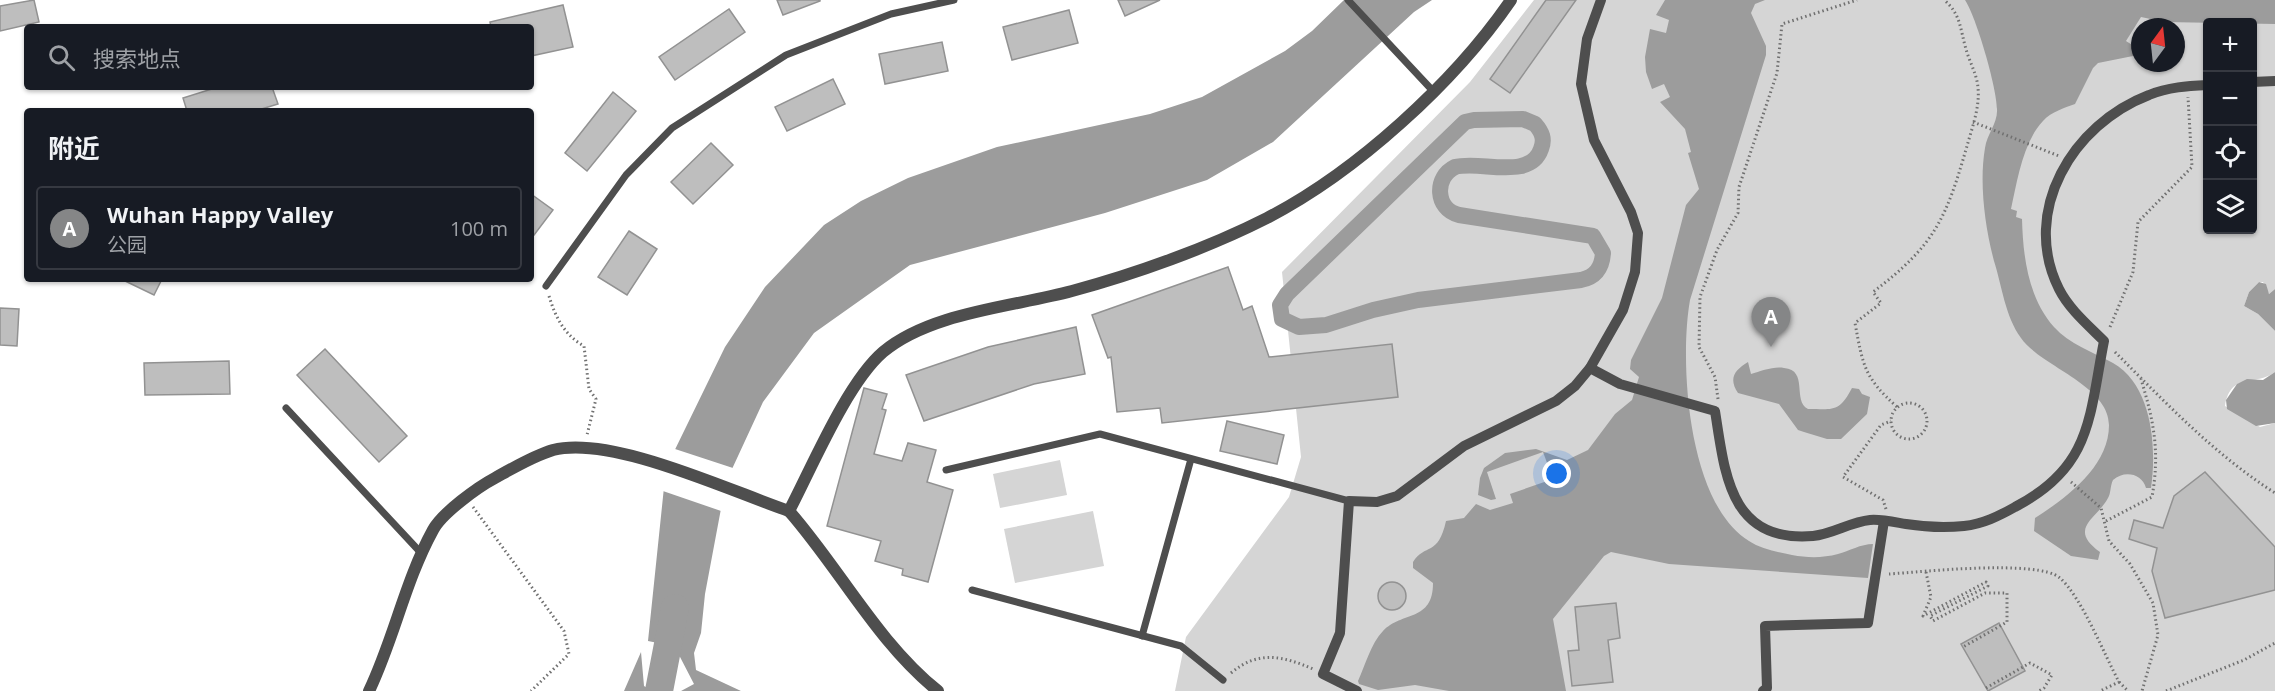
<!DOCTYPE html>
<html lang="zh">
<head>
<meta charset="utf-8">
<style>
	body { margin:0; font-family:"Open Sans","Noto Sans SC",sans-serif; background:#242831; color:#f1f3f6 }
	.controls { position:absolute; right:18px; top:18px; display:grid; overflow:hidden; border-radius:6px; box-shadow:0 2px 4px #0004 }
	.controls button { width:54px; height:54px; display:grid; place-items:center; padding:0; border:0; border-bottom:2px solid #363941; background:#171b24; color:#f1f3f6; font:30px sans-serif }
	.compass { position:absolute; left:2131px; top:18px; width:54px; height:54px; border-radius:50%; background:#171b24; box-shadow:0 2px 4px #0004; rotate:15deg }
	.you { position:absolute; left:1557px; top:474px; width:21px; height:21px; margin:-15px; border:4px solid #fff; border-radius:50%; background:#1a73e8; box-shadow:0 0 0 9px #1a73e833 }
	.badge { display:grid; place-items:center; width:39px; height:39px; border-radius:50%; background:#858687; color:#fff; font-size:20px; font-weight:700 }
	.pin { position:absolute; translate:-50% -50px; filter:drop-shadow(0 2px 3px #0008) }
	.pin::after { content:''; position:absolute; top:32px; width:21px; height:18px; background:inherit; clip-path:polygon(0 0,100% 0,50% 100%) }
	.list { margin:0; padding:0; list-style:none }
	h2 { display:flex; justify-content:space-between; align-items:center; height:78px; margin:0; padding:0 24px; font-size:26px }
	h2 small { font-size:20px; font-weight:400; color:#9ea1a6 }
	.list li { display:grid; grid-template-columns:39px 1fr auto; gap:18px; align-items:center; box-sizing:border-box; height:84px; margin:0 12px 12px; padding:0 12px; border:2px solid #363941; border-radius:6px }
	.list b { display:block; font-size:22px; white-space:nowrap }
	.list p { margin:0; font-size:20px; white-space:nowrap; color:#9ea1a6 }
	.list em { font-size:20px; font-style:normal; color:#9ea1a6 }
	.icon { flex:none; width:33px; height:33px; fill:none; stroke:currentColor; stroke-width:2; stroke-linecap:round; stroke-linejoin:round }
	.map { position:relative; flex:none; width:2275px; height:691px; overflow:hidden }
	.search { position:absolute; background:#171b24; box-shadow:0 2px 4px #0004; left:24px; top:24px; width:510px; height:66px; display:flex; align-items:center; gap:15px; box-sizing:border-box; padding:0 21px; border-radius:6px; color:#9ea1a6; font-size:22px }
	.panel { position:absolute; background:#171b24; box-shadow:0 2px 4px #0004; left:24px; top:108px; width:510px; height:174px; border-radius:6px }
	.map>svg:first-child { display:block }
	.green { fill:#d5d5d5; fill-rule:evenodd }
	.water { fill:#9c9c9c }
	.pier { fill:#fff }
	.lines { fill:none; stroke-linecap:round; stroke-linejoin:round }
	.canal { stroke:#9c9c9c; stroke-width:16 }
	.river { stroke:#9c9c9c; stroke-width:28 }
	.building { fill:#bebebe; stroke:#929292; stroke-width:1.5 }
	.path { stroke:#707070; stroke-width:3; stroke-dasharray:1.5 3; stroke-linecap:butt }
	.service { stroke:#4e4e4e; stroke-width:7 }
	.pedestrian { stroke:#4e4e4e; stroke-width:10 }
	.minor { stroke:#4e4e4e; stroke-width:12 }
	.tertiary { stroke:#4e4e4e; stroke-width:12 }
</style>
</head>
<body>
<div class="map">
<svg width="2275" height="691" viewBox="0 0 2275 691">
	<rect width="100%" height="100%" fill="#fff"/>
	<g class="green">
		<path d="M1534,0H2275V289L2269,294L2263,282H2259L2249,292L2244,306L2258,314L2275,331V372C2255,387 2231,371 2225,406L2260,427L2275,423V691H1175L1186,637L1289,497L1301,457L1282,272L1470,82ZM2208,22H2252V230H2208ZM2140,27H2176V63H2140Z"/>
		<polygon points="1060,460 1067,495 1000,508 993,474"/>
		<polygon points="1093,511 1104,566 1015,583 1004,529"/>
	</g>
	<g class="water">
		<polygon points="1344,0 1432,0 1414,12 1273,142 1207,180 1105,213 910,265 814,333 763,402 726,482 705,594 701,633 694,653 696,670 741,691 681,691 694,684 679,655 678,647 648,641 666,468 725,347 765,287 824,225 861,201 908,178 997,147 1150,114 1202,97 1285,51 1312,31"/>
		<path d="M1665,0H1765L1755,4L1751,13L1766,46V55L1690,300C1679,363 1688,504 1749,541C1761,549 1778,552 1792,555C1808,558 1823,558 1838,554C1849,551 1861,544 1873,544L1868,578L1669,564L1611,552L1604,556L1553,619L1566,691H1449L1415,685L1378,690L1359,684L1358,681C1365,666 1371,643 1383,631C1402,611 1433,622 1433,583L1413,568V562C1425,543 1438,557 1446,521L1464,518L1476,504L1490,510L1513,503L1510,494L1553,479L1543,452L1487,472L1496,499L1491,500L1478,495L1480,478L1484,468L1505,453L1536,449L1567,460L1588,450L1615,414L1632,400L1639,377L1630,369L1631,360L1662,298L1686,205L1699,189L1688,153L1691,152L1685,129L1660,102L1670,97L1664,84L1652,89L1646,72L1645,57L1650,29L1666,33L1669,20L1656,15Z"/>
		<path d="M1965,0H2275V24L2165,22L2141,17L2126,41L2140,50L2138,55L2098,63L2093,68L2075,104C2064,108 2051,112 2043,121C2023,142 2017,182 2011,209L2017,211L2016,217L2022,219C2023,256 2028,298 2054,327C2069,344 2093,352 2113,363C2152,385 2157,447 2151,488H2146C2142,473 2124,470 2113,480C2110,486 2111,493 2108,498C2097,519 2067,528 2100,552L2098,560L2071,556L2034,531L2035,518C2066,498 2109,467 2109,425C2109,385 2040,366 2021,338C2005,316 2002,286 1994,261C1985,227 1979,183 1985,148C1987,134 1998,123 1997,109C1997,88 1976,16 1965,0Z"/>
		<polygon points="2259,282 2266,284 2269,294 2275,289 2275,331 2258,314 2244,306 2249,292"/>
		<path d="M1748,362L1751,374C1761,371 1774,366 1784,368C1809,370 1792,401 1808,409C1833,409 1839,413 1852,388L1859,389L1862,394L1870,397L1867,414L1841,439H1827L1804,432L1798,430L1779,404L1738,393C1728,378 1735,370 1748,362Z"/>
		<polygon points="2275,372 2275,423 2256,426 2227,409 2226,400 2237,384 2247,379 2263,380"/>
		<polygon points="641,652 644,686 652,691 624,691"/>
	</g>
	<polygon class="pier" points="672,448 736,469 729,483 724,512 660,490 663,467"/>
	<g class="lines">
		<path class="canal" d="M1523,119L1535,124C1542,132 1545,139 1541,149C1530,181 1480,160 1455,167C1434,177 1435,209 1459,215L1593,236L1603,253C1602,267 1596,277 1581,280L1418,300L1373,310L1326,325L1299,327L1282,319L1280,305L1287,294L1465,122L1474,120Z"/>
		<polyline class="river" points="659,691 675,608"/>
	</g>
	<g class="building">
		<polygon points="34,0 39,22 0,31 0,6"/>
		<polygon points="777,0 820,0 820,1 783,15"/>
		<polygon points="1118,0 1160,0 1125,16"/>
		<polygon points="1546,0 1576,0 1510,93 1490,79"/>
		<polygon points="563,5 573,47 531,56 531,27 491,27 490,22"/>
		<polygon points="729,9 745,32 675,80 659,57"/>
		<polygon points="1069,10 1078,43 1012,60 1003,27"/>
		<polygon points="942,42 948,71 885,84 879,54"/>
		<polygon points="833,79 845,104 787,131 775,107"/>
		<polygon points="218,87 272,87 278,104 255,111 187,111 183,98"/>
		<polygon points="613,92 636,111 587,171 565,153"/>
		<polygon points="711,143 733,165 693,204 671,182"/>
		<polygon points="531,194 553,210 531,239"/>
		<polygon points="629,231 657,249 627,295 598,277"/>
		<polygon points="1228,267 1243,310 1252,306 1269,357 1392,344 1398,397 1162,423 1160,408 1117,412 1111,357 1108,358 1092,315"/>
		<polygon points="121,279 162,279 154,295"/>
		<polygon points="0,308 19,309 17,346 0,345"/>
		<polygon points="1076,327 1085,374 1034,384 924,421 906,375 988,347"/>
		<polygon points="325,349 407,436 379,462 297,375"/>
		<polygon points="229,361 230,394 145,395 144,363"/>
		<polygon points="864,388 887,394 882,409 886,410 874,454 902,461 908,443 936,450 927,482 953,490 928,582 902,575 903,569 875,561 881,541 827,526"/>
		<polygon points="1227,421 1284,435 1277,464 1220,451"/>
		<polygon points="2205,472 2275,547 2275,590 2165,618 2152,571 2157,548 2129,539 2134,520 2163,528 2174,496"/>
		<circle cx="1392" cy="596" r="14"/>
		<polygon points="1616,603 1620,638 1608,640 1613,682 1572,686 1568,651 1579,650 1575,607"/>
		<polygon points="1999,623 2025,671 1988,691 1961,644"/>
	</g>
	<g class="lines">
		<g class="path">
			<polyline points="1973,122 2059,156"/>
			<path d="M549,296C555,316 564,335 584,346L589,389L596,399L587,435"/>
			<polyline points="2110,327 2133,272 2138,222 2192,167 2188,97"/>
			<path d="M2115,352C2166,403 2214,454 2275,493"/>
			<polyline points="1718,399 1715,377 1699,347 1700,297 1717,250 1738,213 1739,187 1777,73 1782,24 1857,0"/>
			<circle cx="1909" cy="421" r="18"/>
			<path d="M1897,407C1864,377 1863,366 1855,323L1881,303L1873,292C1935,245 1946,219 1967,146C1972,128 1980,107 1978,88C1977,74 1969,61 1966,49C1960,29 1961,14 1944,0"/>
			<polyline points="2071,482 2101,508 2109,541 2130,564 2153,603 2158,635 2142,691"/>
			<polyline points="473,507 564,631 569,654 531,691"/>
			<polyline points="1886,509 1883,500 1843,477 1881,425 1891,421"/>
			<path d="M2106,521L2152,497C2160,452 2154,422 2141,379"/>
			<polyline points="1926,572 1931,597 1923,616 1986,582 1988,586 1930,616 1933,621 1985,593 2007,593 2007,622 1963,647"/>
			<path d="M1889,574C1921,572 2039,559 2060,578C2082,598 2104,654 2119,682L2100,691"/>
			<path d="M1231,673C1258,650 1283,656 1313,669"/>
			<polyline points="2119,682 2128,691"/>
			<polyline points="1986,688 2030,663 2052,675 2044,688 2039,691"/>
			<polyline points="2166,691 2244,660 2275,643"/>
		</g>
		<g class="service">
			<polyline points="1348,0 1433,91"/>
			<polyline points="546,286 626,175 672,128 786,55 891,14 954,0"/>
			<polyline points="286,408 422,554"/>
			<polyline points="946,470 1100,434 1349,501"/>
			<polyline points="972,590 1181,646 1223,680"/>
			<polyline points="1142,636 1191,459"/>
		</g>
		<g class="pedestrian">
			<polyline points="2252,82 2275,81"/>
			<path d="M1590,368L1620,384L1715,411C1725,473 1729,543 1813,536C1833,534 1850,522 1870,520C1881,519 1894,522 1906,524C1925,527 1945,528 1964,526C1983,524 1999,516 2015,507C2092,467 2089,417 2104,341C2088,325 2069,309 2059,289C2020,211 2073,124 2149,95C2168,87 2188,86 2208,85"/>
			<polyline points="1357,691 1323,674 1340,633 1349,501 1377,502 1397,496 1464,446 1556,401 1575,386 1590,368 1623,310 1635,272 1638,233 1631,212 1594,140 1581,84 1587,39 1601,0"/>
			<polyline points="1763,691 1767,688 1765,626 1868,623 1884,521"/>
		</g>
		<path class="minor" d="M789,511C840,569 877,642 938,691"/>
		<path class="tertiary" d="M369,691C394,639 405,581 433,530C442,513 478,487 495,478C513,468 533,456 553,450C612,435 730,491 789,511C812,467 847,383 883,352C931,312 1013,307 1072,291C1135,274 1208,248 1267,218C1356,172 1454,83 1511,0"/>
	</g>
</svg>
<div class="controls">
<button>+</button>
<button>−</button>
<button><svg class="icon" aria-label="locate" viewBox="0 0 24 24"><circle cx="12" cy="12" r="6"/><path d="M12 2v4M12 18v4M2 12h4M18 12h4"/></svg></button>
<button><svg class="icon" aria-label="layers" viewBox="0 0 24 24"><path d="M12 4l9 5-9 5-9-5zM3 14l9 5 9-5"/></svg></button>
</div>
<svg class="compass" viewBox="-18 -18 36 36"><path d="M0-13l5 13h-10z" fill="#e53935"/><path d="M0 13l5-13h-10z" fill="#9ea1a6"/></svg>
<div class="you"></div>
<div class="pin badge" style="left:1771px;top:347px">A</div>
<div class="search"><svg class="icon" aria-label="search" viewBox="0 0 24 24"><circle cx="10" cy="10" r="6"/><path d="M15 15l6 6"/></svg>搜索地点</div>
<section class="panel">
<h2>附近<small></small></h2>
<ul class="list">
<li><span class="badge">A</span><div><b>Wuhan Happy Valley</b><p>公园</p></div><em>100 m</em></li>
</ul>
</section>
</div>
</body>
</html>
